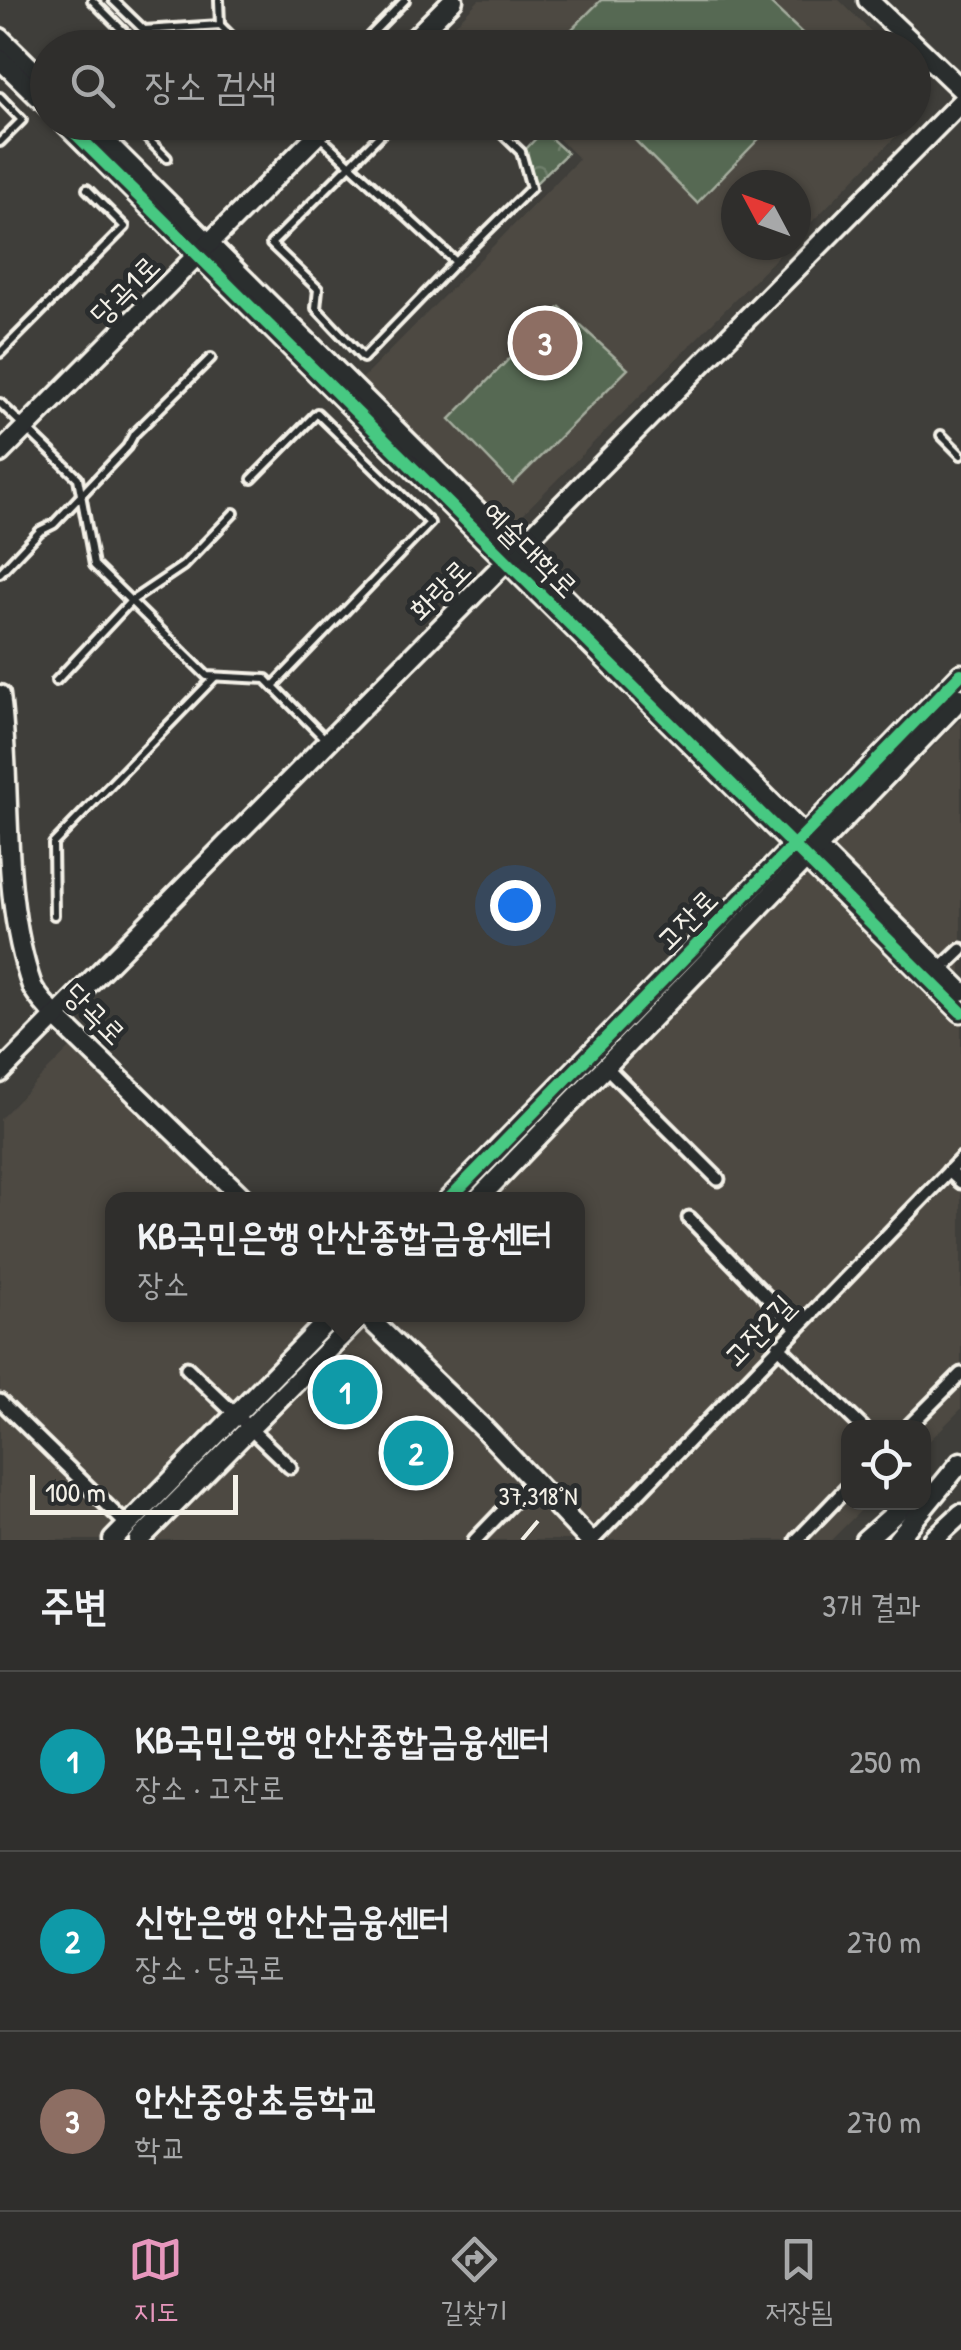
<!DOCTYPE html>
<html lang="ko">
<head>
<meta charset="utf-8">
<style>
	body { margin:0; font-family:"Patrick Hand","Poor Story",sans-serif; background:#373634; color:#f1f3f6 }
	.controls { position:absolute; right:30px; bottom:30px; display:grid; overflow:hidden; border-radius:20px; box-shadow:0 2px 8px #0004 }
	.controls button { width:90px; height:90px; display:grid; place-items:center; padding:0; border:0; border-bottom:2px solid #4a4a48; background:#2f2e2c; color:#f1f3f6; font:50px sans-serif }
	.compass { position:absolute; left:721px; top:170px; width:90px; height:90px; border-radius:50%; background:#2f2e2c; box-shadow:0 2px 8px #0004; rotate:311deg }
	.scale { position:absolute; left:30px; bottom:25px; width:208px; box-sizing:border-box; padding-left:10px; border:5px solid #f4f1e8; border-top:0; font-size:28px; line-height:35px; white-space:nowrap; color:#f4f1e8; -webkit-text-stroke:8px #2a2d2e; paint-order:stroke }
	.you { position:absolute; left:515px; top:905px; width:35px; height:35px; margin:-25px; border:8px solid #fff; border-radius:50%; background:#1a73e8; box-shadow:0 0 0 15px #1a73e833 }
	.badge { display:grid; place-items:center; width:65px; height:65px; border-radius:50%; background:#e797bd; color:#fff; font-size:32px; font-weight:700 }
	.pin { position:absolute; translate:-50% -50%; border:5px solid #fff; box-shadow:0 2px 10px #0006 }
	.popup { position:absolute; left:105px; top:1192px; width:480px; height:130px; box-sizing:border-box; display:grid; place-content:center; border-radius:20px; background:#2f2e2c; filter:drop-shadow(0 2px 8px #0005); font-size:32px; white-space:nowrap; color:#a7a8a9 }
	.popup b { font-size:38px; color:#f1f3f6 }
	.popup::after { content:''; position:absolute; left:50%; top:100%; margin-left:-20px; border:20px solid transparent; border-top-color:#2f2e2c }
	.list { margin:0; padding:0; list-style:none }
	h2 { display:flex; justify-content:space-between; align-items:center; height:130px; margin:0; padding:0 40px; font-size:42px }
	h2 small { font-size:32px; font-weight:400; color:#a7a8a9 }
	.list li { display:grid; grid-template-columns:65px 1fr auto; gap:30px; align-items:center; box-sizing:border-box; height:180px; padding:0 40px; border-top:2px solid #4a4a48 }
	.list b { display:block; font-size:38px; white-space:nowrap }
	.list p { margin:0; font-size:32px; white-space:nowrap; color:#a7a8a9 }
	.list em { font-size:32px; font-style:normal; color:#a7a8a9 }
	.icon { flex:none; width:55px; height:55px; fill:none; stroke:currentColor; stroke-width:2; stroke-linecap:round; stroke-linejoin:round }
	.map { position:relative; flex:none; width:961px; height:1540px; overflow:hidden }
	.search { position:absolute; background:#2f2e2c; box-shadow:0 2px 8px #0004; left:30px; right:30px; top:30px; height:110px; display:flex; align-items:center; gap:25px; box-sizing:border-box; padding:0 35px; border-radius:55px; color:#a7a8a9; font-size:38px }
	.sheet { height:670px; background:#2f2e2c }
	nav { display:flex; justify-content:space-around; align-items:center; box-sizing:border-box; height:140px; border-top:2px solid #4a4a48; background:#2f2e2c; font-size:28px; color:#a7a8a9 }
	nav a { display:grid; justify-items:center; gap:5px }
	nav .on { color:#e797bd }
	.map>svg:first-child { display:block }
	.built { fill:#4e4a43 }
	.forest { fill:url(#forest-crowns); stroke:#a5ad9e; stroke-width:2.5 }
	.pitch { fill:#566953; stroke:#a5ad9e; stroke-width:2.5 }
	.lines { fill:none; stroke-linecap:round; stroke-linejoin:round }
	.lane-casing { stroke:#f4f1e8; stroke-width:14 }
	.street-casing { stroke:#f4f1e8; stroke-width:19 }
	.secondary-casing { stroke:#f4f1e8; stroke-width:25 }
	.primary-casing { stroke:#f4f1e8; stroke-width:25 }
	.lane { stroke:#2a2d2e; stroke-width:6 }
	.street { stroke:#2a2d2e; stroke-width:11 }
	.secondary { stroke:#2a2d2e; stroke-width:18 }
	.primary { stroke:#2a2d2e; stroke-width:18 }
	.cycleway-casing { stroke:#2a2d2e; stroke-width:19 }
	.cycleway { stroke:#46c982; stroke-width:12 }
	.ticks { fill:none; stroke:#f4f1e8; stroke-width:4 }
	.labels { text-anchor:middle; stroke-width:10; stroke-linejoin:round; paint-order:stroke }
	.street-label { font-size:30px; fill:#f4f1e8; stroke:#2a2d2e }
	.ticks-label { font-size:25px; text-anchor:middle; fill:#f4f1e8; stroke:#2a2d2e; stroke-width:10; stroke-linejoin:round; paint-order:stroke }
</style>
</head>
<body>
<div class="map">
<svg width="961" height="1540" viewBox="0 0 961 1540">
	<defs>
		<pattern id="forest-crowns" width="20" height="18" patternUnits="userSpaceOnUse" patternTransform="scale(2.5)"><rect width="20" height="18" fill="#566953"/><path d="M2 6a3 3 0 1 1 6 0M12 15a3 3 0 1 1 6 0" fill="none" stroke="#6f7f6c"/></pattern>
	</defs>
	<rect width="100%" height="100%" fill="#3f3e3a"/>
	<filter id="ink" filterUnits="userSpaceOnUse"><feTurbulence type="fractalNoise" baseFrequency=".01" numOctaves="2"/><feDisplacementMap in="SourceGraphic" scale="20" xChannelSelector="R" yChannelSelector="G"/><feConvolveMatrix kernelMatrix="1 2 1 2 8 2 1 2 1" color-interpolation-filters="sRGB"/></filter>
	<g filter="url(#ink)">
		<g class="built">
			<polygon points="479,0 839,0 887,47 467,48 450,30"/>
			<polygon points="543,123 909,123 796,238 796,185 736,185 736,245 789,245 509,528 360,381 579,159"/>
			<polygon points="961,719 961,1409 924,1446 924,1428 848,1428 848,1502 868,1503 831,1540 0,1540 0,1119 78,1040 238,1199 112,1200 112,1314 578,1314 578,1200 484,1199"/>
		</g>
		<polygon class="forest" points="543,131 567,153 535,184 525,150"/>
		<g class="pitch">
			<polygon points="601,0 767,0 817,47 554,47"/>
			<polygon points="618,123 774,123 697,203"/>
			<polygon points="560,307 628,369 513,484 450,419"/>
		</g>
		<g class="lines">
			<g class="lane-casing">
				<g id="lane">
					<polyline points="92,0 140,48"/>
					<polyline points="113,0 144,30 220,25"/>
					<polyline points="219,0 220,25 243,48"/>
					<polyline points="358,48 405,0"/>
					<polyline points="0,97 22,120 0,142"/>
					<polyline points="131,122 167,158"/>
					<polyline points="393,122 271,244 318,289 316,308 363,358 456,262"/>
					<polyline points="319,136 456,262 531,188 521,152 490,122"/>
					<polyline points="0,353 125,227 87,189"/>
					<polyline points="0,403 78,478 94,565 207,676 266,679 327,741"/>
					<polyline points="941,435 961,455"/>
					<polyline points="252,479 317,413 430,523 273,686"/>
					<polyline points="0,573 40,531 54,524 127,447 134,434 211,358"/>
					<polyline points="56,681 131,601 183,566 234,513"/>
					<polyline points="54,915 53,844 215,677"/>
				</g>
			</g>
			<g class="street-casing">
				<g id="street">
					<polyline points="940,970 961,950"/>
					<polyline points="604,1065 718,1179"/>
					<polyline points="949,1171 961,1182"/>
					<polyline points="689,1218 797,1328"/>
					<polyline points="778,1346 863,1428"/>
					<polyline points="187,1368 290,1467"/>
					<polyline points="0,1401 127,1525"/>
					<polyline points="907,1428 961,1374"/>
					<polyline points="475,1540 533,1480"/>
					<polyline points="593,1540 961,1159"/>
					<polyline points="797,1540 848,1487"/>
				</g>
			</g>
			<g class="secondary-casing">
				<g id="secondary">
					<polyline points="868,0 961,89"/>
					<polyline points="0,38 48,85"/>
					<polyline points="405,48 453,0"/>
					<polyline points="0,59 48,106"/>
					<polyline points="64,122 961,1012"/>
					<polyline points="86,122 961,991"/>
					<polyline points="0,453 330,122"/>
					<path d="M0,695C12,790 0,895 32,986C37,997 48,1007 56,1017L245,1200"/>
					<polyline points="0,1073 961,102"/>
					<polyline points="448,1200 961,674"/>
					<polyline points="477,1200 961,698"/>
					<polyline points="364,1314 483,1428 589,1540"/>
					<polyline points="113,1540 334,1314"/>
					<polyline points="139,1540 363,1314"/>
				</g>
			</g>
			<g class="primary-casing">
				<g id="primary">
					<polyline points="865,1540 908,1502"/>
					<polyline points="897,1540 961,1462"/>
					<polyline points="933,1540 961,1514"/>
				</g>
			</g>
			<use href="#lane" class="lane"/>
			<use href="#street" class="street"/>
			<use href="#secondary" class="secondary"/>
			<use href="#primary" class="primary"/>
			<g class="cycleway-casing">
				<g id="cycleway">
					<polyline points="64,122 961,1012"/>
					<polyline points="448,1200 961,674"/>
				</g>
			</g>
			<use href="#cycleway" class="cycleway"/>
		</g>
	</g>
	<path class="ticks" d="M522,1540L538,1521"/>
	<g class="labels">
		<g class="street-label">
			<text transform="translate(125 290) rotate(-45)" y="10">당곡1로</text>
			<text transform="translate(530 550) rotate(45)" y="10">예술대학로</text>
			<text transform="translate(440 590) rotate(-45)" y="10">화랑로</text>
			<text transform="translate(687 920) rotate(-45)" y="10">고잔로</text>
			<text transform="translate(95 1014) rotate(45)" y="10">당곡로</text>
			<text transform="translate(759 1331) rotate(-46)" y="10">고잔2길</text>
		</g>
	</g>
	<g class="ticks-label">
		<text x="538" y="1505">37.318°N</text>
	</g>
</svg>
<div class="controls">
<button><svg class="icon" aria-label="locate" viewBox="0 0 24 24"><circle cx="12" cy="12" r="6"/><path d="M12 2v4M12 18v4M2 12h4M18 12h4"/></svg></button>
</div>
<svg class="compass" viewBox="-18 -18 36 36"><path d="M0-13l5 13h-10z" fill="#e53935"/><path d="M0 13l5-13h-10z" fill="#a7a8a9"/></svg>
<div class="scale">100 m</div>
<div class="you"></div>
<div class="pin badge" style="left:345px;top:1392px;background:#0f9aa8">1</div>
<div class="popup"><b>KB국민은행 안산종합금융센터</b>장소</div>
<div class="pin badge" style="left:416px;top:1453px;background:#0f9aa8">2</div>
<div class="pin badge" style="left:545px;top:343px;background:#8d6e63">3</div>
<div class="search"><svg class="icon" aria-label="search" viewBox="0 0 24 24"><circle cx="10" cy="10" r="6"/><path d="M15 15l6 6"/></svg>장소 검색</div>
</div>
<section class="sheet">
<h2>주변<small>3개 결과</small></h2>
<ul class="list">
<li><span class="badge" style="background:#0f9aa8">1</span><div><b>KB국민은행 안산종합금융센터</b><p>장소 · 고잔로</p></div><em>250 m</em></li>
<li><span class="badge" style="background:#0f9aa8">2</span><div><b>신한은행 안산금융센터</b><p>장소 · 당곡로</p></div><em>270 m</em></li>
<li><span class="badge" style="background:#8d6e63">3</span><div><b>안산중앙초등학교</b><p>학교</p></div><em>270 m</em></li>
</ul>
</section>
<nav>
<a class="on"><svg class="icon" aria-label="map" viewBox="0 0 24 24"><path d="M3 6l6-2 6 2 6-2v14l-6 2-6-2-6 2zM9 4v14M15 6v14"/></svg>지도</a>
<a><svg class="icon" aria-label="directions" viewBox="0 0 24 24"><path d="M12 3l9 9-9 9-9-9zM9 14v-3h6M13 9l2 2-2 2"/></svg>길찾기</a>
<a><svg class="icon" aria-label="saved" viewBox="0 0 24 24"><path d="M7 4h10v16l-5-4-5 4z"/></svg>저장됨</a>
</nav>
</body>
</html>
